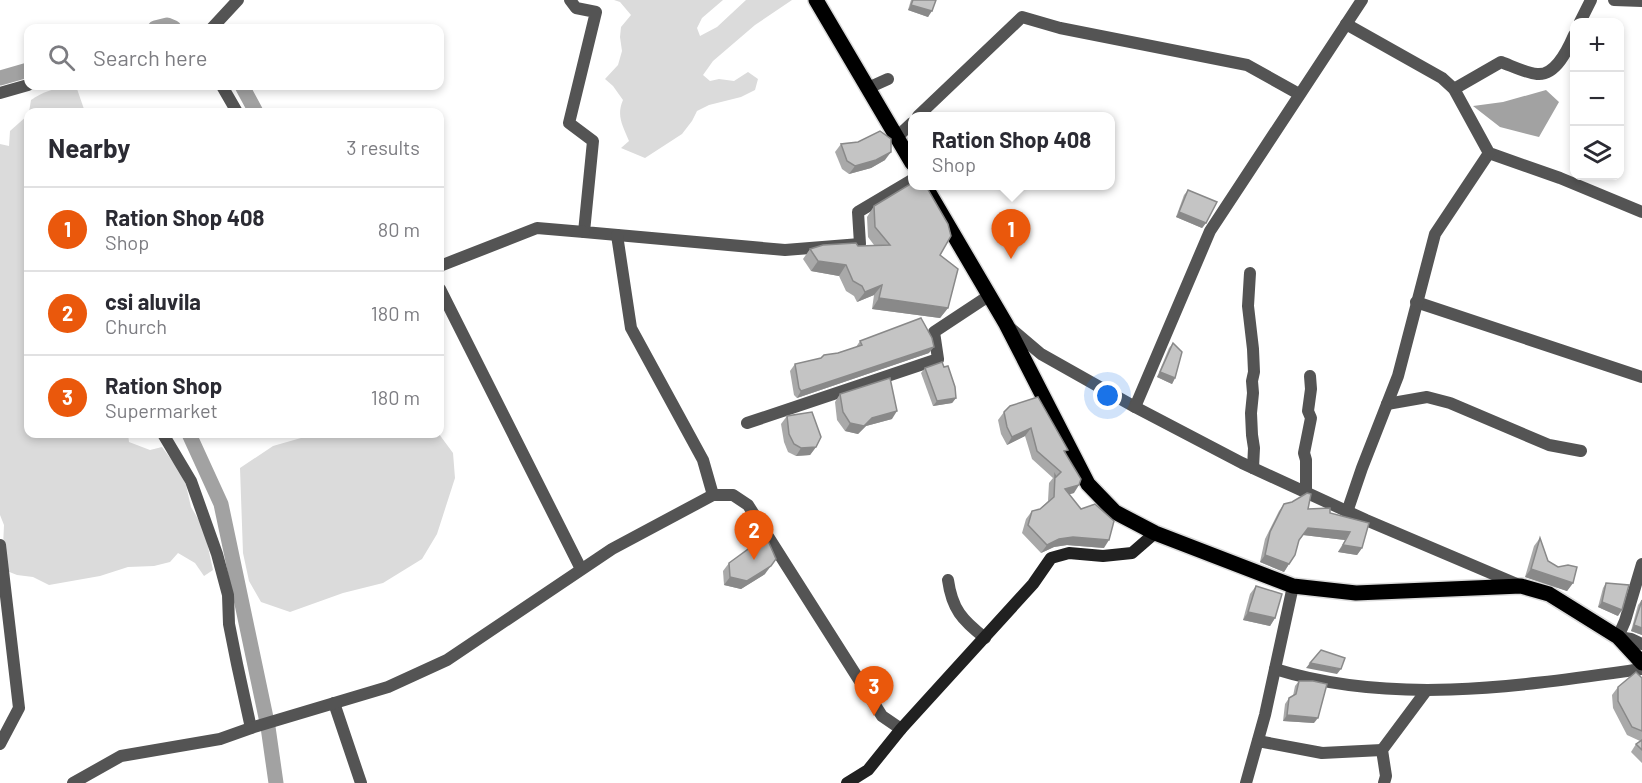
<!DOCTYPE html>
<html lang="en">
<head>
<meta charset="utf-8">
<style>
	body { margin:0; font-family:Barlow,sans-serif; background:#f7f7f7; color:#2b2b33 }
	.controls { position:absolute; right:18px; top:18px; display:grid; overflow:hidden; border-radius:12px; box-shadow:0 3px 9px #0003 }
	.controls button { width:54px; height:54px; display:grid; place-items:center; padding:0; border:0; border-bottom:2px solid #e1e1e2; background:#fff; color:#2b2b33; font:30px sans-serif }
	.you { position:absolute; left:1108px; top:396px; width:21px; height:21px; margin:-15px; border:4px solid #fff; border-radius:50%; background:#1a73e8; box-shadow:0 0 0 9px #1a73e833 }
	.badge { display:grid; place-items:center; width:39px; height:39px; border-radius:50%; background:#ea580c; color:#fff; font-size:20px; font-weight:700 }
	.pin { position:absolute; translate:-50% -50px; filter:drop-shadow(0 2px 3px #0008) }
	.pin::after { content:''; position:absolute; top:32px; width:21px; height:18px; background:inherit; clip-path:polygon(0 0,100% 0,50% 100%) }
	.popup { position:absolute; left:908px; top:112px; width:207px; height:78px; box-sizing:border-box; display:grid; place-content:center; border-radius:12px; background:#fff; filter:drop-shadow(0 2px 4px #0005); font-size:20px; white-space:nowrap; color:#7c7c81 }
	.popup b { font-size:22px; color:#2b2b33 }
	.popup::after { content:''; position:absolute; left:50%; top:100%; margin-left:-12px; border:12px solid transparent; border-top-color:#fff }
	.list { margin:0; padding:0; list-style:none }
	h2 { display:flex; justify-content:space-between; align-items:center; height:78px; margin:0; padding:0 24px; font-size:26px }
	h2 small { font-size:20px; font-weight:400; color:#7c7c81 }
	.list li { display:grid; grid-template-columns:39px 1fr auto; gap:18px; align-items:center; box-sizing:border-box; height:84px; padding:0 24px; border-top:2px solid #e1e1e2 }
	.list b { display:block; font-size:22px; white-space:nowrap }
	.list p { margin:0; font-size:20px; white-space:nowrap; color:#7c7c81 }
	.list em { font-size:20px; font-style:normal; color:#7c7c81 }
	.icon { flex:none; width:33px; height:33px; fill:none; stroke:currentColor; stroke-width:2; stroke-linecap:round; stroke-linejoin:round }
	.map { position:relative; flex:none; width:1642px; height:783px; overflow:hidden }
	.search { position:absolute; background:#fff; box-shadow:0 3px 9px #0003; left:24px; top:24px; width:420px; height:66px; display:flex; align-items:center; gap:15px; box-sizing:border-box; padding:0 21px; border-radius:12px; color:#7c7c81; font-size:22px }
	.panel { position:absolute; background:#fff; box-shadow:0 3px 9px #0003; left:24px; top:108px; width:420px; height:330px; border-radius:12px }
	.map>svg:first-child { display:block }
	.green { fill:#dbdbdb }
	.water { fill:#a2a2a2 }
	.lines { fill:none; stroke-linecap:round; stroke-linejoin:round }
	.canal { stroke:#a2a2a2; stroke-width:15 }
	.primary-casing { stroke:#dbdbdb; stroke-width:18 }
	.street { stroke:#545454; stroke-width:12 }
	.secondary { stroke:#212121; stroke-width:12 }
	.primary { stroke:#000; stroke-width:15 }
	.wall { fill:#a9a9a9 }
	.shaded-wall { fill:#898989 }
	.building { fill:#c4c4c4; stroke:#898989; stroke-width:1.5 }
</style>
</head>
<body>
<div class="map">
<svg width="1642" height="783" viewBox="0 0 1642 783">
	<rect width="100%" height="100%" fill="#fff"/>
	<g class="green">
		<path d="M614,0H723L702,18L697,28L700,36L717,27L746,0H792L755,25L713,61L703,75L710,81L719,79L734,81L748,72L758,79L755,90L741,97L709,105L697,111L692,121L682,134L645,158L621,148L629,141C623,126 616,116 623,100L613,86L605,79L618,65L622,51L620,37L621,27L631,15L620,2Z"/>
		<path d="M69,86H76L85,112H29L31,100C42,92 56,88 69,86Z"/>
		<polygon points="28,115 28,434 128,434 129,442 150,450 162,447 179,470 186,485 191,507 204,529 213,570 204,576 195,563 178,553 170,562 154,566 128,567 100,576 49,585 33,577 17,575 2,569 4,525 0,515 0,144 9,146 10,131"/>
		<polygon points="315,434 439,434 453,453 455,478 437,534 422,559 383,583 343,593 290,612 261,602 249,581 243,553 240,468 273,446"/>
	</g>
	<polygon class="water" points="1546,90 1559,102 1539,137 1500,127 1473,106 1503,102"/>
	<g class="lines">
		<g class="canal">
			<polyline points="155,28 167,25 174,28"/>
			<polyline points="0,78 28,70"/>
			<polyline points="242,86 256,112"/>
			<polyline points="189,434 221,504 268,727 276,783"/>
		</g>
		<g class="primary-casing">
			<g id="primary">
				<polyline points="816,0 912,163"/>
				<polyline points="925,186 1006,324 1088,484 1115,512 1155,533 1293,586 1356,593 1521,586 1549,594 1618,637 1642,663"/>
			</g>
		</g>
		<g class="street">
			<polyline points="570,0 576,8 596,12 569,123 593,141 584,232 785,250 860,244 858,212 912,180"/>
			<polyline points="1614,0 1642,1"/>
			<polyline points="1580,22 1591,0"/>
			<polyline points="1346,24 1442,78 1454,89 1489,153 1560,178 1642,212"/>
			<polyline points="212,28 238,0"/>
			<polyline points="222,86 237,112"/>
			<polyline points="868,88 888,79"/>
			<path d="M1454,89L1501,62C1512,66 1526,73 1537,74C1556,76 1568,49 1574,35"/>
			<polyline points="0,93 28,85"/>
			<polyline points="918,116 1022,17 1060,28 1247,65 1299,94"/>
			<polyline points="897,137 912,123"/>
			<polyline points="617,235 631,328 703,460 713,495"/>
			<polyline points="440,266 537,228 584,232"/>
			<polyline points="1250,273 1248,306 1253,349 1254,372 1252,381 1253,393 1251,413 1252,435 1254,448 1253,468"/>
			<polyline points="440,289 581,569"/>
			<polyline points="1416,302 1642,377"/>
			<polyline points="1009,327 1041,354 1135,407 1242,463 1366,520 1519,585"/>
			<polyline points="1387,404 1427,397 1450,403 1549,445 1581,451"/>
			<polyline points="1135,407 1210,231 1362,0"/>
			<polyline points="747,423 938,359 934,332 990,295"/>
			<polyline points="163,434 191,481 217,554 228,595 229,624 237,664 251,728"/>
			<polyline points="1306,493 1306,460 1304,453 1311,418 1308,411 1311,389 1310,376"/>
			<polyline points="1347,512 1362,468 1398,376 1435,234 1489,153"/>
			<polyline points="0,545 19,708 0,744"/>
			<polyline points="1642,564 1625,621 1618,637 1631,639 1642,644"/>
			<path d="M948,580C952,609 962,620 985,638"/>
			<path d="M1275,669C1394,706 1521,686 1642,669"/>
			<polyline points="334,703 361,783"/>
			<polyline points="1258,741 1322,753 1382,750"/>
			<polyline points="73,783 121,756 220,739 251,728 388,687 447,660 612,549 713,495 733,495 748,505 882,716 901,729"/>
			<polyline points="1246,783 1265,715 1293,586"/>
			<polyline points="1384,783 1386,776 1382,750 1426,691"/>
		</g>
		<polyline class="secondary" points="847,783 868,770 901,729 1033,584 1051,558 1069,553 1103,556 1132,553 1155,533"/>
		<use href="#primary" class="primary"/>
	</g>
	<g class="wall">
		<polygon points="911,0 936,0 928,17 908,10"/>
		<polygon points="841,144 885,160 871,168 849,174 842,169 835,152"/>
		<polygon points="1188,190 1206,223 1202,228 1176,217 1184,195"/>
		<polygon points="874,206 940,255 948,308 940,318 872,309 874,295 857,302 854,296 846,291 839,276 811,271 803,259 810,249 874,245 868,237 867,217"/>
		<polygon points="860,341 929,353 797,398 794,395 790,371 795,364 821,358 856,347"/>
		<polygon points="1173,343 1175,378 1172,384 1157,377 1169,348"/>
		<polygon points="925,368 956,398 952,403 933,406 921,373"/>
		<polygon points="840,394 892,419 866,426 858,434 845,431 837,420 835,402"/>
		<polygon points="1010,406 1066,453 1074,493 1069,494 1104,548 1067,545 1054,547 1041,553 1022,533 1026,519 1032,511 1040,509 1048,501 1049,483 1053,478 1032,459 1025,436 1007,445 1001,434 998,420 1004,412"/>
		<polygon points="787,416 816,447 810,455 796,456 788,452 784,442 781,424"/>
		<polygon points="1284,504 1308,509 1330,513 1362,548 1357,555 1338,552 1345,540 1303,535 1299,541 1289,564 1284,572 1260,562 1265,539 1279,511"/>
		<polygon points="1540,538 1548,561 1573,583 1567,591 1525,577 1534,546"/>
		<polygon points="729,563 765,574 741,589 724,585 723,571"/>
		<polygon points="1606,583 1618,616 1598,607 1603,588"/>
		<polygon points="1256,586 1275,618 1270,626 1243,620 1250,594"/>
		<polygon points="1642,600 1642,635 1631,631 1638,605"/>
		<polygon points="1642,678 1642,763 1631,752 1636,744 1640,741 1627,735 1613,708 1612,695 1618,687"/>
		<polygon points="1299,681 1314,723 1283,721 1285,704 1289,698 1293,696 1295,686"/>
	</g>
	<g class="shaded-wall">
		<polygon points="911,5 932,11 928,17 908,10"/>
		<polygon points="891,152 885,160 871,168 849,174 855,166"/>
		<polygon points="1179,212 1206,223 1202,228 1176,217"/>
		<polygon points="818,261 846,265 839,276 811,271"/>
		<polygon points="882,285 874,295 857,302 865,292"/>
		<polygon points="879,298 948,308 940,318 872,309"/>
		<polygon points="934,347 929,353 797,398 801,391"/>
		<polygon points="1160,372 1175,378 1172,384 1157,377"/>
		<polygon points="956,398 952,403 933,406 937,401"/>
		<polygon points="897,411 892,419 866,426 858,434 845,431 850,423"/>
		<polygon points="1031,428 1025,436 1007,445 1012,437"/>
		<polygon points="816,447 810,455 796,456 801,448"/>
		<polygon points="1079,485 1074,493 1060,497 1065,489"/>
		<polygon points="1308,528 1350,532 1345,540 1303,535"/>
		<polygon points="1073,537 1109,540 1104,548 1067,545 1054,547 1041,553 1047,545 1059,539"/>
		<polygon points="1343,545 1362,548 1357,555 1338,552"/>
		<polygon points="1265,555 1289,564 1284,572 1260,562"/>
		<polygon points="776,559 765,574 741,589 724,585 730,577"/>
		<polygon points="1531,569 1573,583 1567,591 1525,577"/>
		<polygon points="1602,602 1622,610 1618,616 1598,607"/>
		<polygon points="1248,612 1275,618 1270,626 1243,620"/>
		<polygon points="1634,625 1642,628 1642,635 1631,631"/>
		<polygon points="1310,663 1341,669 1337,674 1306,668"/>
		<polygon points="1287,715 1318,718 1314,723 1283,721"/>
	</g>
	<g class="building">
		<polygon points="913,0 936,0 932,11 911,5"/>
		<polygon points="880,131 891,139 891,152 876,160 855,166 847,161 841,144 858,142"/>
		<polygon points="912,183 912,186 926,186 948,224 951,236 940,255 958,269 948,308 879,298 882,285 865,292 862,286 853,281 846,265 818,261 810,249 823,245 856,243 858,246 890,245 875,227 874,206"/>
		<polygon points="1188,190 1217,202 1206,223 1179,212"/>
		<polygon points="921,318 932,338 934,347 801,391 799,388 795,364 821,358 824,355 838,353 862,345 860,341"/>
		<polygon points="1173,343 1182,352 1175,378 1160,372"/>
		<polygon points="942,362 944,367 948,366 955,387 956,398 937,401 925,368"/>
		<polygon points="890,378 897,411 872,418 864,426 850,423 843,412 840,394"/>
		<polygon points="1038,397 1068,450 1064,451 1081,479 1079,485 1065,489 1081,509 1095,504 1114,521 1109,540 1073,537 1059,539 1047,545 1028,525 1032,511 1040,509 1054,497 1055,475 1056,477 1061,472 1037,451 1031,428 1012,437 1007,427 1004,412 1010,406"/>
		<polygon points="812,412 821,437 816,447 801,448 794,444 789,434 787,416"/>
		<polygon points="1307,493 1311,494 1308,509 1330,508 1330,513 1369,523 1362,548 1343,545 1350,532 1308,528 1299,540 1295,555 1289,564 1265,555 1270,532 1284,504 1292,502"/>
		<polygon points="766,536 776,559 771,566 747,581 730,577 729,563"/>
		<polygon points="1540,538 1548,561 1558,567 1568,565 1577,567 1573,583 1531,569"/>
		<polygon points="1606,583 1629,585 1622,610 1602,602"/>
		<polygon points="1256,586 1282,594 1275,618 1248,612"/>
		<polygon points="1642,600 1642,628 1634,625"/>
		<polygon points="1321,650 1345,658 1341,669 1310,663"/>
		<polygon points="1636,672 1642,678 1642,731 1632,727 1618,701 1618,687"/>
		<polygon points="1299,681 1313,681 1327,684 1318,718 1287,715 1289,698 1296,694"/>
		<polygon points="1642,740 1642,750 1636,744"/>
	</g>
</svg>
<div class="controls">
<button>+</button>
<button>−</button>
<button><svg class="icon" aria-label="layers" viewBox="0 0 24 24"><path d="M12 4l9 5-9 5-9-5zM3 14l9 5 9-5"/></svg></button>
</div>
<div class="you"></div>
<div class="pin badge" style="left:1011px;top:259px">1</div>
<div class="popup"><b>Ration Shop 408</b>Shop</div>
<div class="pin badge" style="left:754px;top:560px">2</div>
<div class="pin badge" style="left:874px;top:716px">3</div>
<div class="search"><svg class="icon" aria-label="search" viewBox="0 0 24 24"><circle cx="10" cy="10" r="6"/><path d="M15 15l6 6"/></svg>Search here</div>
<section class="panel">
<h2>Nearby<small>3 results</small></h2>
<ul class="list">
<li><span class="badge">1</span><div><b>Ration Shop 408</b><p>Shop</p></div><em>80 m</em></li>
<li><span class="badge">2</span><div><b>csi aluvila</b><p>Church</p></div><em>180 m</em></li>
<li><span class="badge">3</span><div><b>Ration Shop</b><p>Supermarket</p></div><em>180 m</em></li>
</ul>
</section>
</div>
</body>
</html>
